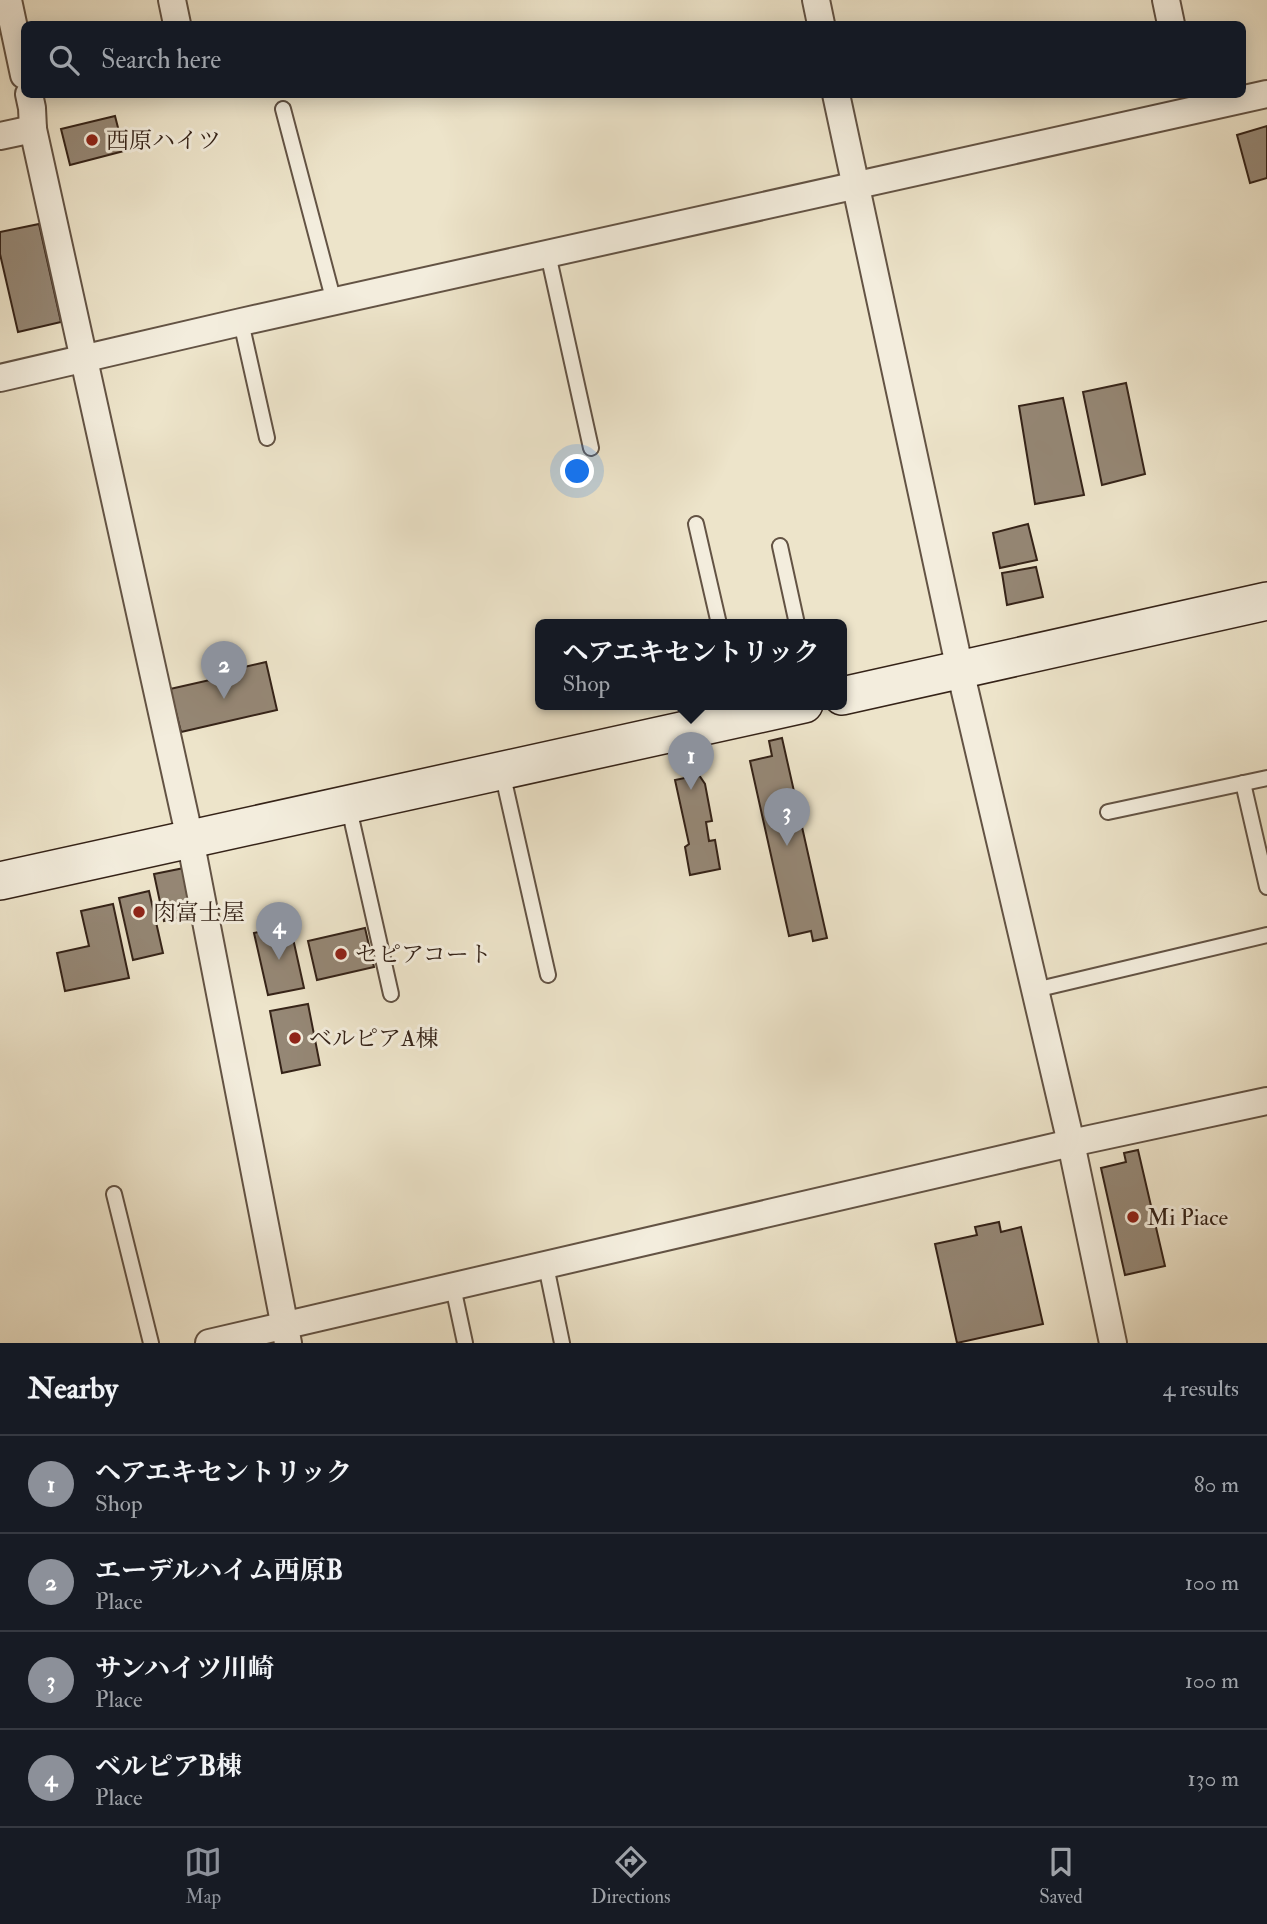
<!DOCTYPE html>
<html lang="en">
<head>
<meta charset="utf-8">
<style>
	body { margin:0; font-family:"IM FELL Double Pica","Noto Serif JP",serif; background:#20242c; color:#f1f3f6 }
	.you { position:absolute; left:578px; top:472px; width:24px; height:24px; margin:-18px; border:5px solid #fff; border-radius:50%; background:#1a73e8; box-shadow:0 0 0 10px #1a73e833 }
	.badge { display:grid; place-items:center; width:46px; height:46px; border-radius:50%; background:#8c9099; color:#fff; font-size:23px; font-weight:700 }
	.pin { position:absolute; translate:-50% -58px; filter:drop-shadow(0 2px 4px #0008) }
	.pin::after { content:''; position:absolute; top:37px; width:24px; height:21px; background:inherit; clip-path:polygon(0 0,100% 0,50% 100%) }
	.popup { position:absolute; left:535px; top:619px; width:312px; height:91px; box-sizing:border-box; display:grid; place-content:center; border-radius:10px; background:#171b24; filter:drop-shadow(0 2px 5px #0005); font-size:23px; white-space:nowrap; color:#9ea1a6 }
	.popup b { font-size:26px; color:#f1f3f6 }
	.popup::after { content:''; position:absolute; left:50%; top:100%; margin-left:-14px; border:14px solid transparent; border-top-color:#171b24 }
	.list { margin:0; padding:0; list-style:none }
	h2 { display:flex; justify-content:space-between; align-items:center; height:91px; margin:0; padding:0 28px; font-size:30px }
	h2 small { font-size:23px; font-weight:400; color:#9ea1a6 }
	.list li { display:grid; grid-template-columns:46px 1fr auto; gap:21px; align-items:center; box-sizing:border-box; height:98px; padding:0 28px; border-top:2px solid #363941 }
	.list b { display:block; font-size:26px; white-space:nowrap }
	.list p { margin:0; font-size:23px; white-space:nowrap; color:#9ea1a6 }
	.list em { font-size:23px; font-style:normal; color:#9ea1a6 }
	.icon { flex:none; width:38px; height:38px; fill:none; stroke:currentColor; stroke-width:2; stroke-linecap:round; stroke-linejoin:round }
	.map { position:relative; flex:none; width:1267px; height:1343px; overflow:hidden }
	.search { position:absolute; background:#171b24; box-shadow:0 4px 18px #0003; left:21px; right:21px; top:21px; height:77px; display:flex; align-items:center; gap:18px; box-sizing:border-box; padding:0 24px; border-radius:10px; color:#9ea1a6; font-size:26px }
	.sheet { height:483px; background:#171b24 }
	nav { display:flex; justify-content:space-around; align-items:center; box-sizing:border-box; height:98px; border-top:2px solid #363941; background:#171b24; font-size:19px; color:#9ea1a6 }
	nav a { display:grid; justify-items:center; gap:4px }
	nav .on { color:#8c9099 }
	.map>svg:first-child { display:block }
	.building { fill:#958775; stroke:#352318; stroke-width:2 }
	.lines { fill:none; stroke-linecap:round; stroke-linejoin:round }
	.lane-casing { stroke:#635344; stroke-width:18 }
	.street-casing { stroke:#635344; stroke-width:30 }
	.secondary-casing { stroke:#352318; stroke-width:40 }
	.lane { stroke:#f3eddd; stroke-width:14 }
	.street { stroke:#f3eddd; stroke-width:26 }
	.secondary { stroke:#f3eddd; stroke-width:37 }
	.poi-dot { fill:#8f2418; stroke:#f3eddd; stroke-width:2.5 }
	.labels { text-anchor:middle; stroke-width:6; stroke-linejoin:round; paint-order:stroke }
	.poi-label { font-size:23px; fill:#352318; stroke:#f3eddd; text-anchor:start }
</style>
</head>
<body>
<div class="map">
<svg width="1267" height="1343" viewBox="0 0 1267 1343">
	<rect width="100%" height="100%" fill="#ede4ca"/>
	<filter id="stains"><feTurbulence type="fractalNoise" baseFrequency=".00286" numOctaves="4"/><feColorMatrix values="0 0 0 0 .2 0 0 0 0 .09 0 0 0 0 .02 0 0 0 .5 -.17"/></filter>
	<radialGradient id="worn" r=".72"><stop offset=".6" stop-color="#630" stop-opacity="0"/><stop offset="1" stop-color="#630" stop-opacity=".3"/></radialGradient>
	<g class="building">
		<polygon points="115,116 124,151 70,165 61,129"/>
		<polygon points="1267,126 1267,178 1250,183 1237,135"/>
		<polygon points="39,224 61,322 18,332 0,254 0,232"/>
		<polygon points="1126,383 1145,474 1102,485 1083,392"/>
		<polygon points="1063,398 1084,495 1035,504 1019,406"/>
		<polygon points="1028,524 1037,560 1000,568 993,533"/>
		<polygon points="1036,567 1043,597 1007,605 1002,573"/>
		<polygon points="266,662 277,710 181,732 170,689 241,673 240,668"/>
		<polygon points="782,738 827,938 813,941 811,931 789,936 750,761 772,756 769,741"/>
		<polygon points="699,775 705,784 712,821 706,822 709,841 715,840 720,869 690,875 685,847 689,844 675,780"/>
		<polygon points="184,868 194,914 164,921 154,874"/>
		<polygon points="149,891 163,953 133,960 119,898"/>
		<polygon points="113,904 129,978 65,991 57,953 89,946 81,911"/>
		<polygon points="290,925 304,988 268,995 254,933"/>
		<polygon points="365,928 374,967 317,980 308,941"/>
		<polygon points="308,1004 320,1065 282,1073 270,1011"/>
		<polygon points="1138,1150 1165,1266 1125,1275 1101,1168 1126,1162 1124,1153"/>
		<polygon points="999,1222 1001,1232 1021,1227 1043,1324 957,1343 935,1244 977,1235 975,1227"/>
	</g>
	<g class="lines">
		<g class="lane-casing">
			<g id="lane">
				<polyline points="283,109 334,302"/>
				<polyline points="548,254 591,448"/>
				<polyline points="241,322 267,438"/>
				<polyline points="696,524 719,624"/>
				<polyline points="780,546 797,624"/>
				<polyline points="502,772 548,975"/>
				<polyline points="1243,783 1267,887"/>
				<polyline points="348,804 391,994"/>
				<polyline points="1108,812 1267,778"/>
				<polyline points="1035,990 1267,935"/>
				<polyline points="114,1194 151,1343"/>
				<polyline points="546,1266 562,1343"/>
				<polyline points="453,1287 465,1343"/>
			</g>
		</g>
		<g class="street-casing">
			<g id="street">
				<polyline points="8,0 24,75"/>
				<polyline points="172,0 177,24"/>
				<polyline points="816,0 821,24"/>
				<polyline points="1166,0 1171,24"/>
				<polyline points="29,94 32,108 33,129 190,839 288,1343"/>
				<polyline points="836,94 960,670 1071,1143 1113,1343"/>
				<polyline points="0,136 33,129"/>
				<polyline points="0,378 241,322 1267,94"/>
				<polyline points="209,1343 1071,1143 1267,1101"/>
			</g>
		</g>
		<g class="secondary-casing">
			<g id="secondary">
				<polyline points="842,696 1267,601"/>
				<polyline points="0,881 804,704"/>
			</g>
		</g>
		<use href="#lane" class="lane"/>
		<use href="#street" class="street"/>
		<use href="#secondary" class="secondary"/>
	</g>
	<g class="poi-dot">
		<circle cx="92" cy="140" r="7"/>
		<circle cx="139" cy="912" r="7"/>
		<circle cx="341" cy="954" r="7"/>
		<circle cx="295" cy="1038" r="7"/>
		<circle cx="1133" cy="1217" r="7"/>
	</g>
	<g class="labels">
		<g class="poi-label">
			<text x="106" y="148">西原ハイツ</text>
			<text x="153" y="920">肉富士屋</text>
			<text x="355" y="962">セピアコート</text>
			<text x="309" y="1046">ベルピアA棟</text>
			<text x="1147" y="1225">Mi Piace</text>
		</g>
	</g>
	<rect width="100%" height="100%" filter="url(#stains)"/>
	<rect width="100%" height="100%" fill="url(#worn)"/>
</svg>
<div class="you"></div>
<div class="pin badge" style="left:691px;top:790px">1</div>
<div class="popup"><b>ヘアエキセントリック</b>Shop</div>
<div class="pin badge" style="left:224px;top:699px">2</div>
<div class="pin badge" style="left:787px;top:846px">3</div>
<div class="pin badge" style="left:279px;top:960px">4</div>
<div class="search"><svg class="icon" aria-label="search" viewBox="0 0 24 24"><circle cx="10" cy="10" r="6"/><path d="M15 15l6 6"/></svg>Search here</div>
</div>
<section class="sheet">
<h2>Nearby<small>4 results</small></h2>
<ul class="list">
<li><span class="badge">1</span><div><b>ヘアエキセントリック</b><p>Shop</p></div><em>80 m</em></li>
<li><span class="badge">2</span><div><b>エーデルハイム西原B</b><p>Place</p></div><em>100 m</em></li>
<li><span class="badge">3</span><div><b>サンハイツ川崎</b><p>Place</p></div><em>100 m</em></li>
<li><span class="badge">4</span><div><b>ベルピアB棟</b><p>Place</p></div><em>130 m</em></li>
</ul>
</section>
<nav>
<a class="on"><svg class="icon" aria-label="map" viewBox="0 0 24 24"><path d="M3 6l6-2 6 2 6-2v14l-6 2-6-2-6 2zM9 4v14M15 6v14"/></svg>Map</a>
<a><svg class="icon" aria-label="directions" viewBox="0 0 24 24"><path d="M12 3l9 9-9 9-9-9zM9 14v-3h6M13 9l2 2-2 2"/></svg>Directions</a>
<a><svg class="icon" aria-label="saved" viewBox="0 0 24 24"><path d="M7 4h10v16l-5-4-5 4z"/></svg>Saved</a>
</nav>
</body>
</html>
